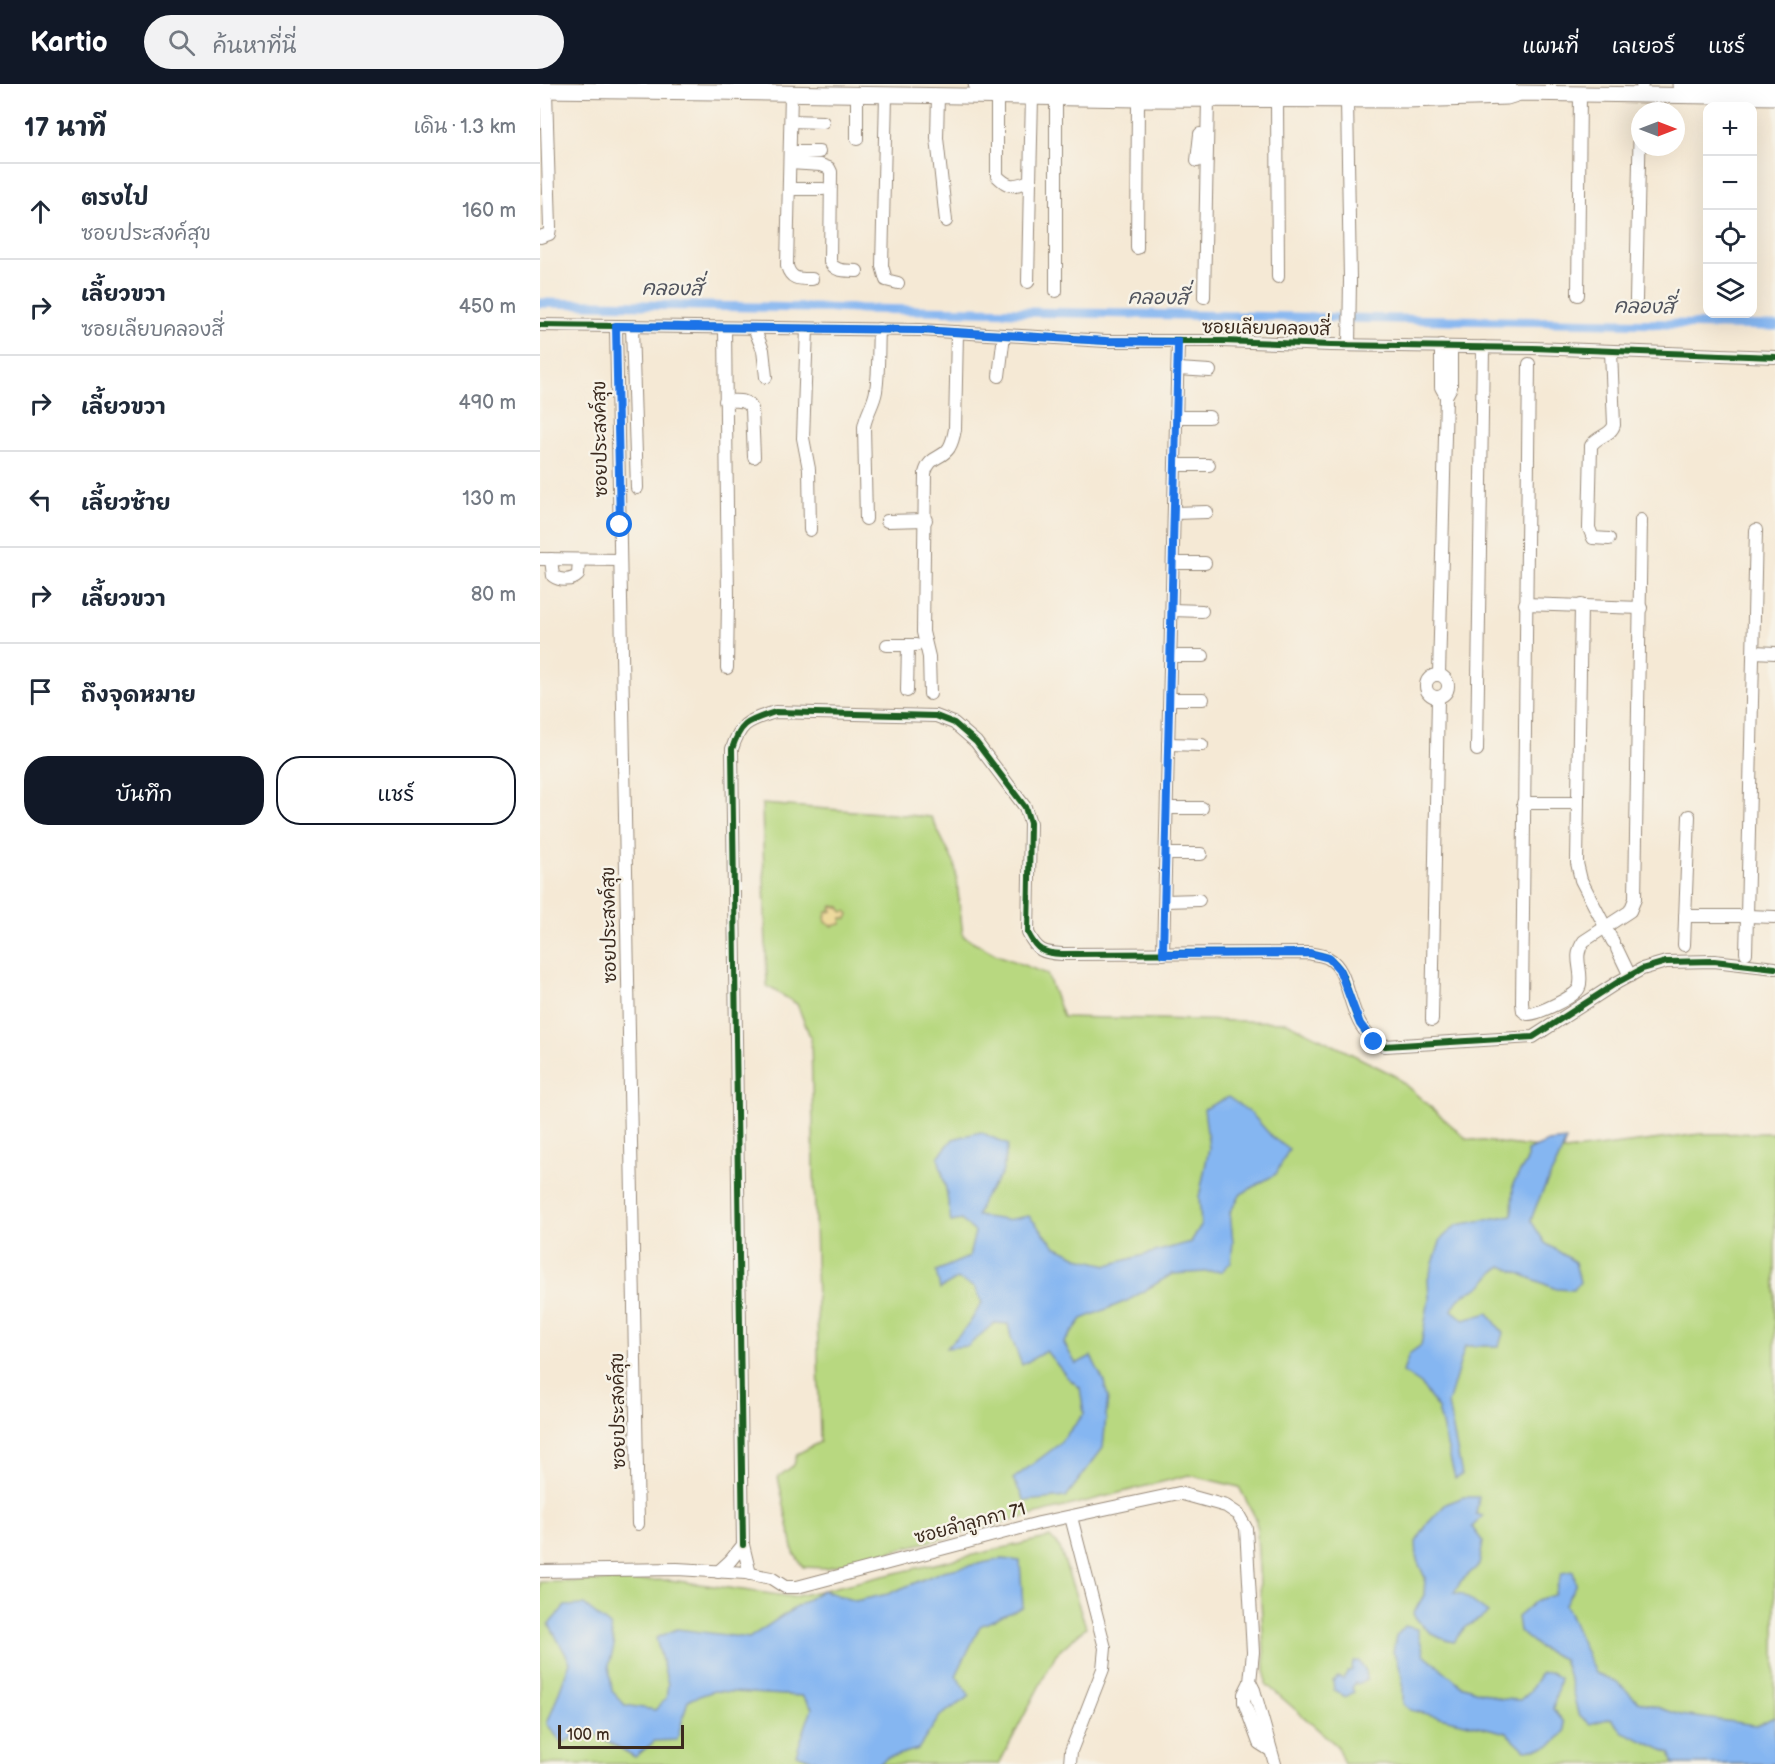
<!DOCTYPE html>
<html lang="th">
<head>
<meta charset="utf-8">
<style>
	body { margin:0; font-family:"Balsamiq Sans","Playpen Sans Thai",sans-serif; background:#f2f2f3; color:#1f2937 }
	.controls { position:absolute; right:18px; top:18px; display:grid; overflow:hidden; border-radius:12px; box-shadow:0 6px 24px #0002 }
	.controls button { width:54px; height:54px; display:grid; place-items:center; padding:0; border:0; border-bottom:2px solid #e0e1e3; background:#fff; color:#1f2937; font:30px sans-serif }
	.compass { position:absolute; left:1091px; top:18px; width:54px; height:54px; border-radius:50%; background:#fff; box-shadow:0 6px 24px #0002; rotate:90deg }
	.scale { position:absolute; left:18px; bottom:15px; width:126px; box-sizing:border-box; padding-left:6px; border:3px solid #3b2a1e; border-top:0; font-size:16px; line-height:21px; white-space:nowrap; color:#3b2a1e; -webkit-text-stroke:4px #f7f3e8; paint-order:stroke }
	.stop { position:absolute; width:18px; height:18px; margin:-14px; border:4px solid #1a73e8; border-radius:50%; background:#fff }
	.stop.end { background:#1a73e8; border-color:#fff; box-shadow:0 2px 6px #0008 }
	.list { margin:0; padding:0; list-style:none }
	h2 { display:flex; justify-content:space-between; align-items:center; height:78px; margin:0; padding:0 24px; font-size:26px }
	h2 small { font-size:20px; font-weight:400; color:#747a83 }
	.list li { display:grid; grid-template-columns:39px 1fr auto; gap:18px; align-items:center; box-sizing:border-box; height:96px; padding:0 24px; border-top:2px solid #e0e1e3 }
	.list b { display:block; font-size:22px; white-space:nowrap }
	.list p { margin:0; font-size:20px; white-space:nowrap; color:#747a83 }
	.list em { font-size:20px; font-style:normal; color:#747a83 }
	.actions { display:flex; gap:12px; padding:18px 24px }
	.actions a { flex:1; padding:14px 0; border:2px solid #111827; border-radius:24px; text-align:center; font-size:21px; color:#111827 }
	.actions .main { background:#111827; color:#fff }
	.icon { flex:none; width:33px; height:33px; fill:none; stroke:currentColor; stroke-width:2; stroke-linecap:round; stroke-linejoin:round }
	.map { position:relative; flex:none; width:1235px; height:1680px; overflow:hidden }
	header { display:flex; align-items:center; gap:36px; box-sizing:border-box; height:84px; padding:0 30px; background:#111827; color:#fff }
	header strong { font-size:28px }
	nav { display:flex; gap:33px; margin-inline-start:auto; font-size:21px }
	.search { width:420px; height:54px; background:#f2f2f3; display:flex; align-items:center; gap:15px; box-sizing:border-box; padding:0 21px; border-radius:33px; color:#747a83; font-size:22px }
	main { display:flex }
	aside { flex:1; background:#fff }
	.map>svg:first-child { display:block }
	.green { fill:#b8d880; stroke:#7a814f; stroke-width:1.5 }
	.sand { fill:#eeda9e; stroke:#94825e; stroke-width:1.5 }
	.water { fill:#85b6f1; stroke:#607088; stroke-width:1.5 }
	.lines { fill:none; stroke-linecap:round; stroke-linejoin:round }
	.canal { stroke:#85b6f1; stroke-width:9 }
	.minor-casing { stroke:#988a7a; stroke-width:14 }
	.major-casing { stroke:#988a7a; stroke-width:17 }
	.minor { stroke:#fff; stroke-width:12 }
	.major { stroke:#fff; stroke-width:15 }
	.cycleway-casing { stroke:#f7f3e8; stroke-width:10 }
	.cycleway { stroke:#1b5e20; stroke-width:6 }
	.route { stroke:#1a73e8; stroke-width:8 }
	.labels { text-anchor:middle; stroke-width:5; stroke-linejoin:round; paint-order:stroke }
	.street-label { font-size:18px; fill:#3b2a1e; stroke:#f7f3e8 }
	.water-label { font-size:20px; font-style:italic; fill:#51545d; stroke:#f7f3e8 }
</style>
</head>
<body>
<header>
<strong>Kartio</strong>
<div class="search"><svg class="icon" aria-label="search" viewBox="0 0 24 24"><circle cx="10" cy="10" r="6"/><path d="M15 15l6 6"/></svg>ค้นหาที่นี่</div>
<nav><a>แผนที่</a><a>เลเยอร์</a><a>แชร์</a></nav>
</header>
<main>
<aside>
<h2>17 นาที<small>เดิน · 1.3 km</small></h2>
<ul class="list">
<li><svg class="icon" aria-label="ahead" viewBox="0 0 24 24"><path d="M12 20V5M6 11l6-6 6 6"/></svg><div><b>ตรงไป</b><p>ซอยประสงค์สุข</p></div><em>160 m</em></li>
<li><svg class="icon" aria-label="right" viewBox="0 0 24 24"><path d="M7 20v-9h11M14 6l5 5-5 5"/></svg><div><b>เลี้ยวขวา</b><p>ซอยเลียบคลองสี่</p></div><em>450 m</em></li>
<li><svg class="icon" aria-label="right" viewBox="0 0 24 24"><path d="M7 20v-9h11M14 6l5 5-5 5"/></svg><div><b>เลี้ยวขวา</b></div><em>490 m</em></li>
<li><svg class="icon" aria-label="left" viewBox="0 0 24 24"><path d="M17 20v-9H6M10 6l-5 5 5 5"/></svg><div><b>เลี้ยวซ้าย</b></div><em>130 m</em></li>
<li><svg class="icon" aria-label="right" viewBox="0 0 24 24"><path d="M7 20v-9h11M14 6l5 5-5 5"/></svg><div><b>เลี้ยวขวา</b></div><em>80 m</em></li>
<li><svg class="icon" aria-label="arrive" viewBox="0 0 24 24"><path d="M6 21V4h12l-3 4 3 4H6"/></svg><div><b>ถึงจุดหมาย</b></div></li>
</ul>
<div class="actions"><a class="main">บันทึก</a><a>แชร์</a></div>
</aside>
<div class="map">
<svg width="1235" height="1680" viewBox="0 0 1235 1680">
	<rect width="100%" height="100%" fill="#f7f3e8"/>
	<filter id="ink" filterUnits="userSpaceOnUse"><feTurbulence type="fractalNoise" baseFrequency=".0167" numOctaves="2"/><feDisplacementMap in="SourceGraphic" scale="12" xChannelSelector="R" yChannelSelector="G"/><feConvolveMatrix kernelMatrix="1 2 1 2 8 2 1 2 1" color-interpolation-filters="sRGB"/></filter>
	<filter id="wash" filterUnits="userSpaceOnUse"><feTurbulence type="fractalNoise" baseFrequency=".008" numOctaves="4" result="noise"/><feDisplacementMap in="SourceGraphic" scale="24" xChannelSelector="R" yChannelSelector="G"/><feGaussianBlur stdDeviation="1.35" result="paint"/><feColorMatrix in="noise" values="0 0 0 0 0 0 0 0 0 0 0 0 0 0 0 0 0 1.4 0 .05"/><feComposite in="paint" operator="in"/></filter>
	<g filter="url(#wash)">
		<rect width="100%" height="100%" fill="#f5e9d5"/>
		<g class="green">
			<polygon points="222,720 391,733 415,781 423,852 455,870 507,890 523,933 747,938 854,991 927,1055 1025,1067 1161,1050 1235,1049 1235,1680 804,1680 797,1662 726,1600 716,1435 699,1403 649,1391 286,1484 263,1483 254,1469 238,1393 254,1381 257,1370 280,1358 271,955 257,920 227,902"/>
			<polygon points="510,1453 520,1464 546,1543 516,1570 459,1680 0,1680 0,1498 130,1496 253,1513"/>
		</g>
		<polygon class="sand" points="293,822 300,823 303,828 306,827 309,830 307,835 302,834 301,840 292,842 286,838 285,833 287,828 293,827 291,824"/>
		<g class="water">
			<polygon points="688,1013 711,1029 733,1054 749,1065 736,1090 701,1110 690,1128 693,1158 691,1178 682,1187 632,1190 589,1216 542,1235 524,1259 536,1280 551,1272 564,1298 568,1313 563,1364 526,1413 485,1417 473,1395 518,1361 544,1330 540,1304 527,1293 506,1267 482,1281 471,1253 468,1240 454,1239 428,1262 406,1264 427,1243 442,1219 435,1203 417,1195 400,1205 396,1187 429,1173 435,1148 421,1136 411,1138 406,1105 398,1073 413,1055 441,1048 468,1061 462,1090 443,1115 437,1132 466,1136 489,1132 515,1162 542,1175 568,1181 651,1158 661,1141 659,1113 669,1064 664,1025"/>
			<path d="M1026,1056C1017,1085 999,1108 991,1137L1005,1159L1035,1178L1040,1198L1033,1206L1016,1205L962,1182C953,1187 951,1192 944,1199C932,1212 924,1202 912,1226L924,1236L948,1229L963,1249L959,1262H925L908,1320L922,1391L915,1394L898,1325L881,1300L863,1288L869,1270L881,1261L889,1215L888,1195L901,1155L917,1141L972,1131L973,1100L987,1076V1067L1008,1058Z"/>
			<path d="M924,1413H939L936,1430L943,1432L932,1443L943,1458L939,1481L921,1497L914,1509L922,1510L948,1529L940,1535L925,1543L914,1558C896,1555 883,1545 873,1530L884,1511L885,1494L877,1476L876,1458L888,1439L906,1420Z"/>
			<polygon points="462,1475 480,1477 483,1523 440,1542 416,1592 430,1612 400,1632 378,1665 347,1674 339,1680 286,1680 256,1670 272,1624 262,1612 174,1607 148,1616 137,1656 115,1657 95,1673 49,1646 22,1659 7,1640 30,1578 9,1540 25,1522 44,1521 70,1542 74,1562 69,1581 72,1607 85,1621 115,1626 126,1615 128,1600 116,1554 137,1545 209,1554 282,1506 315,1517 348,1510 403,1487"/>
			<polygon points="1033,1487 1036,1500 1025,1520 1055,1589 1077,1598 1098,1617 1141,1631 1216,1641 1235,1633 1235,1680 1134,1680 1130,1669 1083,1648 1071,1634 1050,1640 1038,1630 1031,1600 1023,1575 1000,1564 979,1547 977,1533 997,1516 1014,1511 1022,1489"/>
			<path d="M865,1542L877,1545L884,1570L921,1601L961,1615L980,1616L990,1607L1001,1589L1010,1588L1020,1594L1013,1625L1024,1638L1025,1647C1013,1664 1005,1664 985,1666L967,1649L870,1626L863,1620C863,1600 863,1585 853,1568L856,1552Z"/>
			<polygon points="819,1577 826,1587 827,1596 817,1600 815,1599 812,1604 814,1608 805,1613 794,1606 793,1597 798,1593 804,1595 807,1588 812,1586 813,1578"/>
		</g>
		<g class="lines">
			<polyline class="canal" points="0,219 1235,242"/>
		</g>
	</g>
	<g filter="url(#ink)">
		<g class="lines">
			<g class="minor-casing">
				<g id="minor">
					<polyline points="1102,1 1102,0"/>
					<path d="M251,9L247,182C251,196 259,195 272,195"/>
					<polyline points="346,11 342,182 346,196 358,199"/>
					<polyline points="398,11 397,54 406,137"/>
					<path d="M457,13V92C470,105 474,102 490,97L492,13"/>
					<polyline points="737,16 738,193"/>
					<polyline points="807,16 810,196 809,261"/>
					<polyline points="251,37 283,38"/>
					<polyline points="317,55 317,10"/>
					<polyline points="250,68 279,68"/>
					<polyline points="657,77 660,50"/>
					<path d="M250,79L281,81L289,84L291,88L290,178C296,189 307,186 317,187"/>
					<polyline points="250,105 283,105"/>
					<polyline points="0,153 9,150 10,144 6,7"/>
					<polyline points="597,164 598,15"/>
					<polyline points="488,198 490,97"/>
					<polyline points="516,207 516,13"/>
					<polyline points="1038,211 1040,9"/>
					<polyline points="664,213 668,15"/>
					<polyline points="1096,216 1100,33"/>
					<polyline points="0,241 380,246 566,257 682,257 791,261 993,264 1235,273"/>
					<polyline points="76,242 98,1440"/>
					<polyline points="92,243 97,404"/>
					<polyline points="185,244 188,514 187,584"/>
					<polyline points="214,244 223,266 226,293"/>
					<polyline points="267,245 263,354 269,385 270,446"/>
					<polyline points="901,262 901,303 906,312 911,303 911,263"/>
					<path d="M989,280L982,919L983,927L988,930C998,930 1035,913 1039,904C1045,888 1031,874 1044,857L1090,827L1095,815L1101,436"/>
					<polyline points="638,285 670,287"/>
					<polyline points="459,292 464,251"/>
					<path d="M185,317C195,317 207,314 212,325L214,373"/>
					<polyline points="636,333 669,333"/>
					<polyline points="635,381 669,381"/>
					<polyline points="634,429 667,428"/>
					<path d="M326,435L324,343C326,330 334,320 336,307C339,287 338,265 339,245"/>
					<polyline points="347,437 386,436"/>
					<polyline points="1216,446 1207,832 1235,833"/>
					<path d="M1069,455L1053,454L1049,444L1051,362C1056,352 1071,352 1074,341L1071,267"/>
					<polyline points="0,475 80,476"/>
					<path d="M11,475L13,492C20,497 32,497 38,491L39,476"/>
					<polyline points="633,479 665,479"/>
					<polyline points="985,520 1101,524"/>
					<polyline points="1041,521 1037,779 1041,796 1073,858"/>
					<polyline points="632,526 662,527"/>
					<polyline points="347,561 376,561"/>
					<polyline points="1214,568 1235,569"/>
					<polyline points="631,572 663,572"/>
					<circle cx="897" cy="602" r="11"/>
					<polyline points="899,591 906,312"/>
					<polyline points="367,607 368,561"/>
					<path d="M390,610L389,573L383,548L385,389C390,371 401,376 409,364C412,359 414,351 415,345L417,248"/>
					<polyline points="630,615 663,615"/>
					<polyline points="628,660 662,661"/>
					<polyline points="937,666 943,263"/>
					<polyline points="983,719 1037,719"/>
					<polyline points="627,724 662,724"/>
					<polyline points="626,770 661,770"/>
					<polyline points="625,817 659,816"/>
					<polyline points="1145,832 1207,832 1206,869"/>
					<polyline points="1144,861 1149,732"/>
					<polyline points="1077,865 1090,892"/>
					<polyline points="623,870 638,258"/>
					<polyline points="892,936 898,613"/>
					<path d="M203,1461L192,665C201,637 209,637 235,628L396,632L414,639L436,658L485,723L490,739L488,849C497,867 503,869 522,870L769,869C775,871 783,871 788,874C815,888 804,947 845,962L993,953L1078,898L1102,885L1126,878L1174,877L1235,884"/>
					<polyline points="0,1487 137,1485 206,1489 231,1494 245,1503 257,1503 499,1439 639,1409 686,1422 698,1430 706,1444 713,1568 710,1598 704,1610 704,1618 719,1659 730,1666"/>
					<polyline points="178,1488 190,1477 203,1461 210,1490"/>
					<polyline points="710,1598 714,1606 735,1680"/>
					<polyline points="530,1680 531,1667 563,1585 565,1564 531,1433"/>
				</g>
			</g>
			<g class="major-casing">
				<g id="major">
					<polyline points="436,0 878,4 969,0"/>
					<polyline points="1140,1 1235,2"/>
					<polyline points="0,6 177,8 598,15 866,16 967,13 980,9 1235,13"/>
				</g>
			</g>
			<use href="#minor" class="minor"/>
			<use href="#major" class="major"/>
			<g class="cycleway-casing">
				<g id="cycleway">
					<polyline points="0,241 380,246 566,257 682,257 791,261 993,264 1235,273"/>
					<path d="M203,1461L192,665C201,637 209,637 235,628L396,632L414,639L436,658L485,723L490,739L488,849C497,867 503,869 522,870L769,869C775,871 783,871 788,874C815,888 804,947 845,962L993,953L1078,898L1102,885L1126,878L1174,877L1235,884"/>
				</g>
			</g>
			<use href="#cycleway" class="cycleway"/>
		</g>
	</g>
	<g class="lines" filter="url(#ink)">
		<polyline class="route" points="80,441 76,242 380,246 566,257 638,258 623,870 770,869 789,874 799,885 820,940 834,958"/>
	</g>
	<g class="labels">
		<g class="street-label">
			<text transform="translate(726 244) rotate(1)" y="6">ซอยเลียบคลองสี่</text>
			<text transform="translate(60 355) rotate(-91)" y="6">ซอยประสงค์สุข</text>
			<text transform="translate(69 841) rotate(-91)" y="6">ซอยประสงค์สุข</text>
			<text transform="translate(78 1327) rotate(-91)" y="6">ซอยประสงค์สุข</text>
			<text transform="translate(430 1439) rotate(-15)" y="6">ซอยลำลูกกา 71</text>
		</g>
		<g class="water-label">
			<text transform="translate(132 204) rotate(1)" y="7">คลองสี่</text>
			<text transform="translate(618 213) rotate(1)" y="7">คลองสี่</text>
			<text transform="translate(1104 222) rotate(1)" y="7">คลองสี่</text>
		</g>
	</g>
</svg>
<div class="controls">
<button>+</button>
<button>−</button>
<button><svg class="icon" aria-label="locate" viewBox="0 0 24 24"><circle cx="12" cy="12" r="6"/><path d="M12 2v4M12 18v4M2 12h4M18 12h4"/></svg></button>
<button><svg class="icon" aria-label="layers" viewBox="0 0 24 24"><path d="M12 4l9 5-9 5-9-5zM3 14l9 5 9-5"/></svg></button>
</div>
<svg class="compass" viewBox="-18 -18 36 36"><path d="M0-13l5 13h-10z" fill="#e53935"/><path d="M0 13l5-13h-10z" fill="#747a83"/></svg>
<div class="scale">100 m</div>
<div class="stop" style="left:80px;top:441px"></div>
<div class="stop end" style="left:834px;top:958px"></div>
</div>
</main>
</body>
</html>
